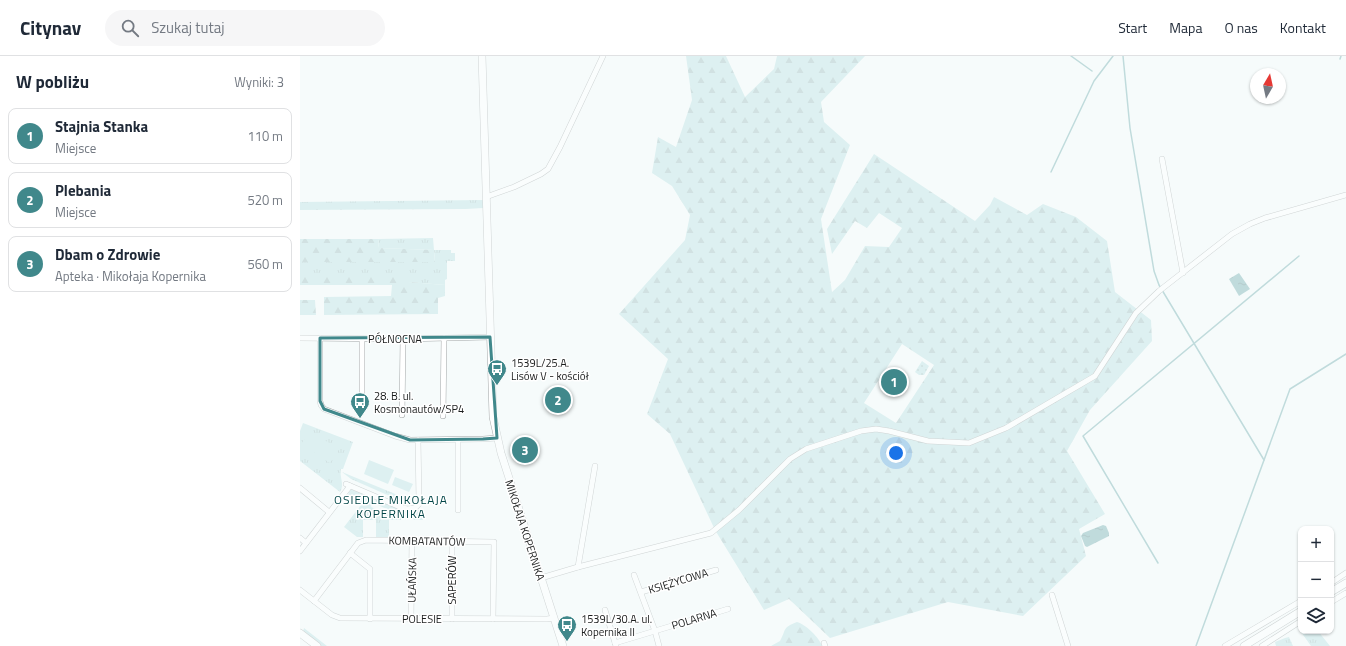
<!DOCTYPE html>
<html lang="pl">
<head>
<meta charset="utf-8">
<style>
	body { margin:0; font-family:"Titillium Web",sans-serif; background:#f6f6f7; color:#1f2937 }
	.controls { position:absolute; right:12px; bottom:12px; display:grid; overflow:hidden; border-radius:8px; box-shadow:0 1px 3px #0004 }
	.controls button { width:36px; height:36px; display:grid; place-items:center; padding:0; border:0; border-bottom:1px solid #e0e1e3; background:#fff; color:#1f2937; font:20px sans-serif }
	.compass { position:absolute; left:950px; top:12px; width:36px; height:36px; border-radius:50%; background:#fff; box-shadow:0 1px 3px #0004; rotate:9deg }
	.you { position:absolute; left:596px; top:397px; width:14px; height:14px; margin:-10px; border:3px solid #fff; border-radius:50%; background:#1a73e8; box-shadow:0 0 0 6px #1a73e833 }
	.badge { display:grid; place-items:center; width:26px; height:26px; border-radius:50%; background:#40888b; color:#fff; font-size:13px; font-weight:700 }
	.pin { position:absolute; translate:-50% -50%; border:2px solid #fff; box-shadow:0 1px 4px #0006 }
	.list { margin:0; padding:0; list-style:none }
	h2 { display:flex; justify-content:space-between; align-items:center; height:52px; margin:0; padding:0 16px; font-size:17px }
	h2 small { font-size:13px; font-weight:400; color:#747a83 }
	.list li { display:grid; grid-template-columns:26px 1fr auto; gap:12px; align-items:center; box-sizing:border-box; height:56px; margin:0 8px 8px; padding:0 8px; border:1px solid #e0e1e3; border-radius:8px }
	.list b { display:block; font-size:15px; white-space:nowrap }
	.list p { margin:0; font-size:13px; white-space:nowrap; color:#747a83 }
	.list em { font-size:13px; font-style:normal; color:#747a83 }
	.icon { flex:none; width:22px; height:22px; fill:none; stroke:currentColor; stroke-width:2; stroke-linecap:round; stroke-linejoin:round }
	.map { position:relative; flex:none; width:1046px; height:590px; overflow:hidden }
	header { display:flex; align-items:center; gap:24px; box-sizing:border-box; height:56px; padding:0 20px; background:#fff; border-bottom:1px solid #e0e1e3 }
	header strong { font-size:19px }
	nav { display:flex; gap:22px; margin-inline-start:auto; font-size:14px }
	.search { width:280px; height:36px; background:#f6f6f7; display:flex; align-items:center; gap:10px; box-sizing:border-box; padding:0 14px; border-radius:22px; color:#747a83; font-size:15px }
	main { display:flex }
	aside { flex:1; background:#fff }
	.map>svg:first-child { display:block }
	.grass { fill:url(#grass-tufts) }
	.forest { fill:url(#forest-firs); fill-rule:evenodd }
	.park { fill:url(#park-dots) }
	.pitch { fill:#bfe3e4 }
	.water { fill:url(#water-ripples) }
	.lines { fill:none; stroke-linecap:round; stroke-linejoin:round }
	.stream { stroke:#7fb4b6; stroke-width:1.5 }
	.street-casing { stroke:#a3a7a8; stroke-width:6 }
	.secondary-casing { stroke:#a3a7a8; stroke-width:8 }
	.street { stroke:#fff; stroke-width:5 }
	.secondary { stroke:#fff; stroke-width:7 }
	.marked { fill:none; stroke:#40888b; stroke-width:3; stroke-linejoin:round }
	.labels { text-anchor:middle; stroke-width:3; stroke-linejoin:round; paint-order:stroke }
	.street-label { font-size:11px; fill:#1b1d1d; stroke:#fff }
	.poi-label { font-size:11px; fill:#1b1d1d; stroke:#fff; text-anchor:start }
	.neighbourhood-label { font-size:12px; letter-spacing:1px; fill:#024648; stroke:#fff }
</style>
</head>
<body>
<header>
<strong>Citynav</strong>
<div class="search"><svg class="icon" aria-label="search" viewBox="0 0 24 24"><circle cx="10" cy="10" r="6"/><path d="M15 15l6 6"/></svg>Szukaj tutaj</div>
<nav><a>Start</a><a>Mapa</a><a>O nas</a><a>Kontakt</a></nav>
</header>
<main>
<aside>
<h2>W pobliżu<small>Wyniki: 3</small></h2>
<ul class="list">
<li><span class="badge">1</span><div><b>Stajnia Stanka</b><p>Miejsce</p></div><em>110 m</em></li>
<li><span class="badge">2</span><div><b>Plebania</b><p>Miejsce</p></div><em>520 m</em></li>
<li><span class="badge">3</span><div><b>Dbam o Zdrowie</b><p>Apteka · Mikołaja Kopernika</p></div><em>560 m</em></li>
</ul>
</aside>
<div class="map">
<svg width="1046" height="590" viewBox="0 0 1046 590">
	<defs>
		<pattern id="grass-tufts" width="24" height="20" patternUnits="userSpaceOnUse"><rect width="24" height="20" fill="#bfe3e4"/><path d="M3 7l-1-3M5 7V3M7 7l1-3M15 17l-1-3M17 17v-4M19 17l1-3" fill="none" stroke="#a4c2c3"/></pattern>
		<pattern id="forest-firs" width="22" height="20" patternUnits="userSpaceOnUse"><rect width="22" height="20" fill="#bfe3e4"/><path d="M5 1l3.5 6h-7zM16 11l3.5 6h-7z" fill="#a4c2c3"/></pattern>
		<pattern id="park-dots" width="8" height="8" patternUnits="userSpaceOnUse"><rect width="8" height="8" fill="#bfe3e4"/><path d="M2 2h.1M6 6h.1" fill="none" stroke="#a4c2c3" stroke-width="1.8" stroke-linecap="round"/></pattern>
		<pattern id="water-ripples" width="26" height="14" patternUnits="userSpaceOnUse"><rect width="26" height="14" fill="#7fb4b6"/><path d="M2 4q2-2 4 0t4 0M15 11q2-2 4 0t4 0" fill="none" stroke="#679293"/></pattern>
	</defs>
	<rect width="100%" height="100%" fill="#f6fbfb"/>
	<g class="grass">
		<polygon points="183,144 183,152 166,153 0,154 0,146"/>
		<polygon points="133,182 134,194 151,194 151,197 155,197 155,205 147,205 147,223 145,224 145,229 108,226 109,218 0,217 0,206 135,205 134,194 79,192 78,183"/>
		<path d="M3,367L53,386L43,413H41C39,420 45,429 40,436L0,405V375Z"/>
		<polygon points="42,416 105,442 104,443 101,445 51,423"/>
		<polygon points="52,433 75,442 71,451 86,457 87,453 75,448 76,443 101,454 122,454 123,464 114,464 113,461 101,461 101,464 89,464 89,481 76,481 76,464 63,464 63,481 57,481 44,471 61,449 48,439 50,434"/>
		<polygon points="4,572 27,590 21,590 18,588 18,586 3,576"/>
		<polygon points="1001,572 1001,575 1018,575 1030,590 1011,590 1001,576 1000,573"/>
		<polygon points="989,581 993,590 976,590 975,586 985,582"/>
	</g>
	<g class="forest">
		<path d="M386,0H426L445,41L474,13L477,0H565L521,46L524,66L550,89L521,163L532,236L545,224L565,190L589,191L602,172L579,157L567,172L555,165L532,198L527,173L574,98L675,165L690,149L694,141L727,159L743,148L776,161L807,185L815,236L851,264L852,285L790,354L767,395L805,458L779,473L786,500L723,560L648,546L530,582L489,543L464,554L415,474L370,378L347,358L368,303L319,258L385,184L390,159L372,130L352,117L358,81L376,91L392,44ZM602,288L634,309L596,367L564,347Z"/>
		<polygon points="0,183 78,183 79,192 134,194 135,206 0,206"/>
		<polygon points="0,217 109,217 109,226 145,229 145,240 138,242 138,258 24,259 24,241 91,240 92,229 0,229"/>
		<polygon points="0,244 15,244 16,259 0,259"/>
		<path d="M497,566C505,568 520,582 522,590H471L480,585C487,572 482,572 497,566Z"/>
	</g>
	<polygon class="park" points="622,305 629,310 624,319 619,319 615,316"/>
	<g class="pitch">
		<polygon points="10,375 39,393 30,407 1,388"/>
		<polygon points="69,404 94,414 88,428 64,418"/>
		<polygon points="95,421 113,428 109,436 92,429"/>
	</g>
	<g class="water">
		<polygon points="939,217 950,233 939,240 929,223"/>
		<polygon points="803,469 806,470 809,477 809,480 787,491 785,490 781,480 783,477"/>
	</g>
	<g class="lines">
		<g class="stream">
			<polyline points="771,0 792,15"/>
			<polyline points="823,0 830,72 854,215 859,229 964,404"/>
			<polyline points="1040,3 1041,0"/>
			<polyline points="751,116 794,25 813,0"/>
			<polyline points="858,507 783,380 999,200"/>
			<polyline points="896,590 990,333 1046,298"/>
		</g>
		<g class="street-casing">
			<g id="street">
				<polyline points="862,103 883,217"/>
				<polyline points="186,141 214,131 241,118 248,113 260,91 303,0"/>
				<polyline points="0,282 103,283 190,281"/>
				<polyline points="20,282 20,345 21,349 24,353 95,380 110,384 183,383 197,382"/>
				<polyline points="62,343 62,283"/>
				<polyline points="102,359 103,283"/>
				<polyline points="143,360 144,282"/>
				<polyline points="158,384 158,454"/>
				<polyline points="46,428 100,451 107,453 115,452 119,448 119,445 118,384"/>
				<polyline points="0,432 29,456"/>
				<polyline points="0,482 6,487"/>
				<polyline points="0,495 50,430"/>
				<polyline points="50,497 70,513 70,563"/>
				<polyline points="278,511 295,410"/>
				<polyline points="334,519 355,575 359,590"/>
				<polyline points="241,522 278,511 411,477 439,454 490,403 506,393 561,375 576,373 589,375 628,385 669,387 706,372 795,320 836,257 859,235 932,178 950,168 965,162 1046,139"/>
				<polyline points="1031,527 1046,517"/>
				<polyline points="0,534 32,559 40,562 247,563 254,562"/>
				<polyline points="341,536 416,514"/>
				<polyline points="752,539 768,590"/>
				<polyline points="14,545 58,487 66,484 194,486 193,563"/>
				<polyline points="1031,546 1046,537"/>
				<polyline points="305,554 316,590"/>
				<polyline points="111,562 112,485"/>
				<polyline points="152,563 152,485"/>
				<polyline points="315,587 428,553"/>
				<polyline points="524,587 525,590"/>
				<polyline points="925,590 1001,545"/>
				<polyline points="962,590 1001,565"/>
			</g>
		</g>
		<g class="secondary-casing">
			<g id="secondary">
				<polyline points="182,0 193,361 201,397 263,590"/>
				<polyline points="1031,536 1046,527"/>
				<polyline points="0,577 17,590"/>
				<polyline points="944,590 1001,555"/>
			</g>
		</g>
		<use href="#street" class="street"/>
		<use href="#secondary" class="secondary"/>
	</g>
	<path d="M0 0H1046V590H0ZM190,281L197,382L183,383L110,384L24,353L20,345V282Z" fill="#f6fbfb" fill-opacity=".55" fill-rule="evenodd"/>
	<path class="marked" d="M190,281L197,382L183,383L110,384L24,353L20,345V282Z"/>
	<defs>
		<g id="bus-pin" transform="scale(1)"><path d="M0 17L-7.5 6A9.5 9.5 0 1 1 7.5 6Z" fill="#40888b" stroke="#fff"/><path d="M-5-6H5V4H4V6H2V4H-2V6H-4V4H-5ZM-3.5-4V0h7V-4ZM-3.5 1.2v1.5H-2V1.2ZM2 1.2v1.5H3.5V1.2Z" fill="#fff"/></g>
	</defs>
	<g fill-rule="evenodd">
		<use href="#bus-pin" x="197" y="313"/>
		<use href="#bus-pin" x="60" y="346"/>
		<use href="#bus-pin" x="267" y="569"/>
	</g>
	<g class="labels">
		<g class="street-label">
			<text x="95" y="287">PÓŁNOCNA</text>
			<text transform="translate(225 474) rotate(72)" y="4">MIKOŁAJA KOPERNIKA</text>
			<text transform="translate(127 485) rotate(1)" y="4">KOMBATANTÓW</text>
			<text transform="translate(112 524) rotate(-89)" y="4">UŁAŃSKA</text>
			<text transform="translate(152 524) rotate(-90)" y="4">SAPERÓW</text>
			<text transform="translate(378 525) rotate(-17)" y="4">KSIĘŻYCOWA</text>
			<text x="122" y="567">POLESIE</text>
			<text transform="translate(394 563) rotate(-17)" y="4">POLARNA</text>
		</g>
		<g class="poi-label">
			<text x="211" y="311">1539L/25.A.<tspan x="211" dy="13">Lisów V - kościół</tspan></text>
			<text x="74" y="344">28. B. ul.<tspan x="74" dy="13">Kosmonautów/SP4</tspan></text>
			<text x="281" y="567">1539L/30.A. ul.<tspan x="281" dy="13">Kopernika II</tspan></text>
		</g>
		<g class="neighbourhood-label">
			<text x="91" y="448">OSIEDLE MIKOŁAJA<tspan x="91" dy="14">KOPERNIKA</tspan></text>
		</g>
	</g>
</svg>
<div class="controls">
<button>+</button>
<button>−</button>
<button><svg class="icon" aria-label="layers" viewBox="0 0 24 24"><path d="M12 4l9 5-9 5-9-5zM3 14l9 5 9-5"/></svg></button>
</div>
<svg class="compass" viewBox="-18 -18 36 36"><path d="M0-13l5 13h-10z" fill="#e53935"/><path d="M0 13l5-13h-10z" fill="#747a83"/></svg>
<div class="you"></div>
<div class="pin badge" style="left:594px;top:326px">1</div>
<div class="pin badge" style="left:258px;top:344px">2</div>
<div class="pin badge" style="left:225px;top:394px">3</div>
</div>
</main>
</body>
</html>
